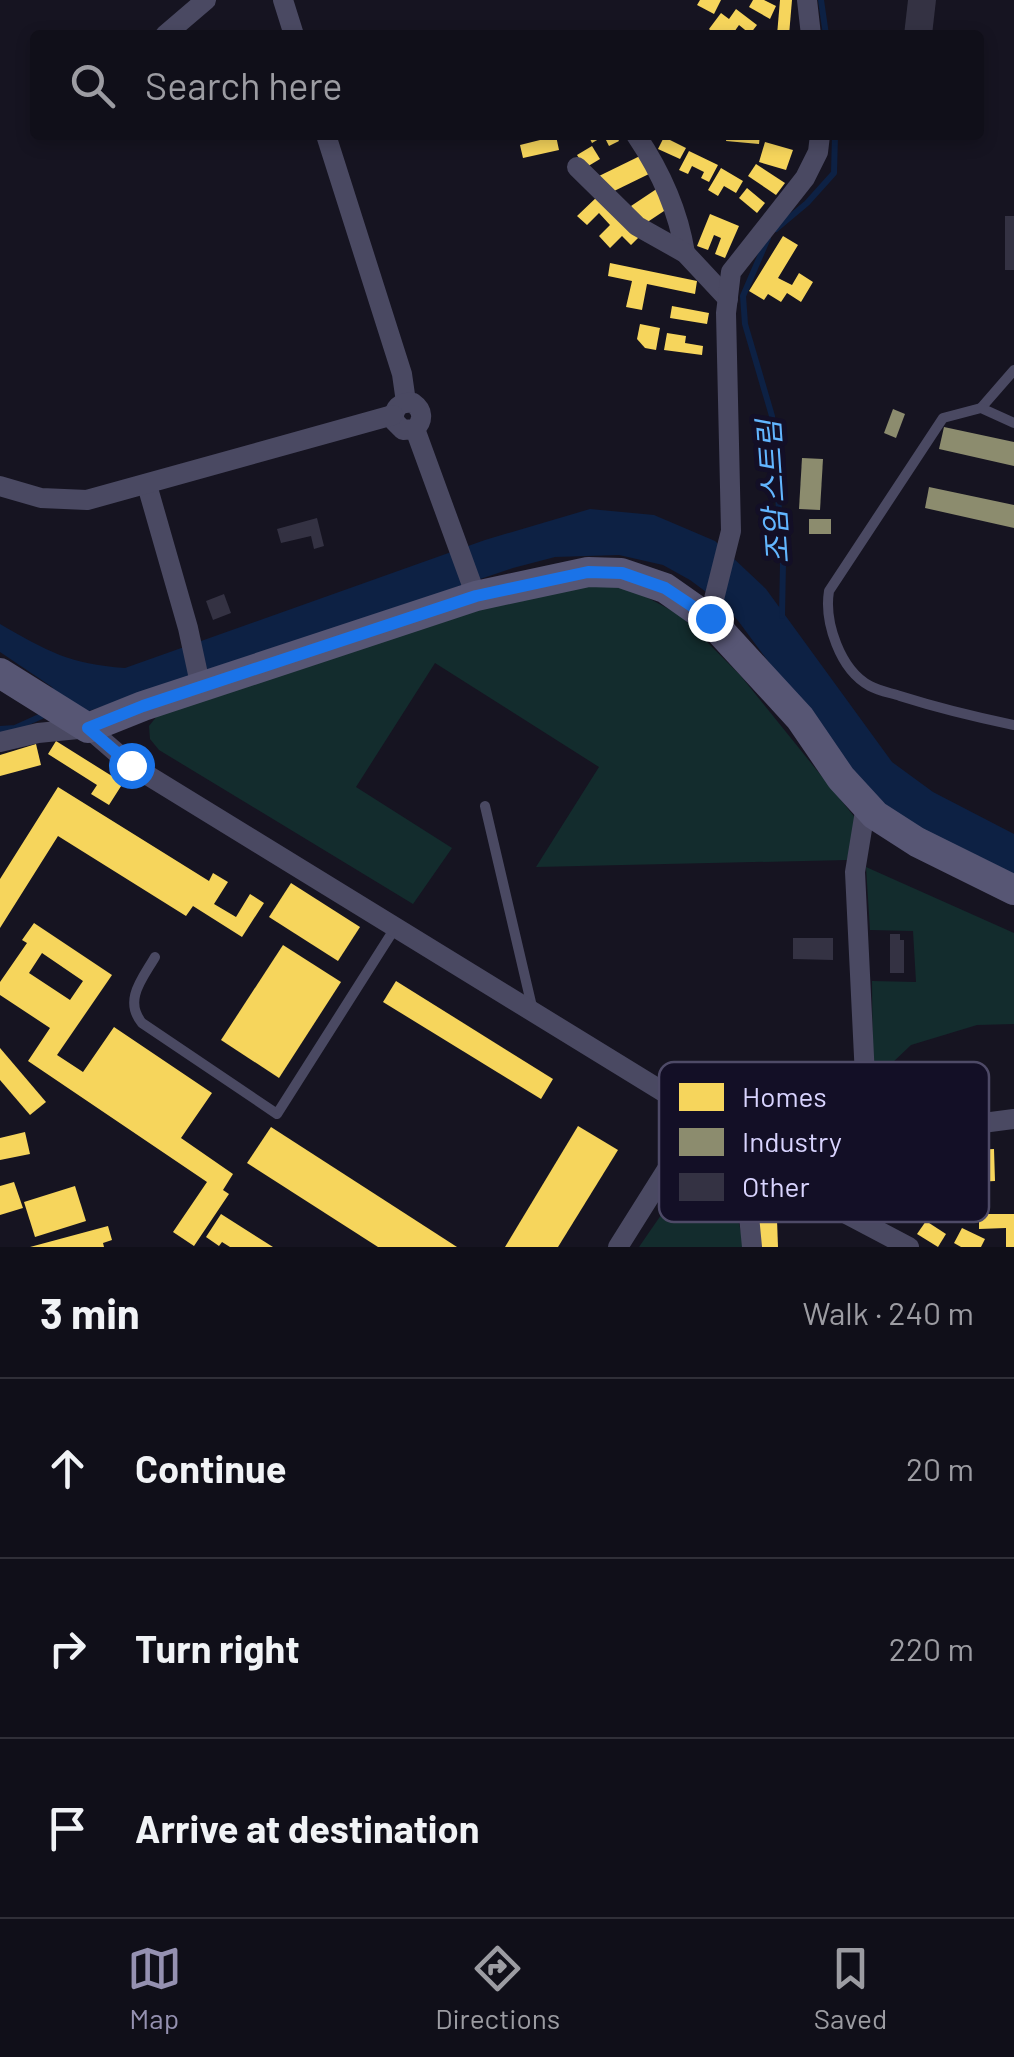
<!DOCTYPE html>
<html lang="en">
<head>
<meta charset="utf-8">
<style>
	body { margin:0; font-family:Barlow,"Noto Sans KR",sans-serif; background:#191822; color:#f1f3f6 }
	.stop { position:absolute; width:30px; height:30px; margin:-22px; border:8px solid #1a73e8; border-radius:50%; background:#fff }
	.stop.end { background:#1a73e8; border-color:#fff; box-shadow:0 2px 10px #0008 }
	.list { margin:0; padding:0; list-style:none }
	h2 { display:flex; justify-content:space-between; align-items:center; height:130px; margin:0; padding:0 40px; font-size:42px }
	h2 small { font-size:32px; font-weight:400; color:#9c9ca2 }
	.list li { display:grid; grid-template-columns:65px 1fr auto; gap:30px; align-items:center; box-sizing:border-box; height:180px; padding:0 40px; border-top:2px solid #302f38 }
	.list b { display:block; font-size:38px; white-space:nowrap }
	.list em { font-size:32px; font-style:normal; color:#9c9ca2 }
	.icon { flex:none; width:55px; height:55px; fill:none; stroke:currentColor; stroke-width:2; stroke-linecap:round; stroke-linejoin:round }
	.map { position:relative; flex:none; width:1014px; height:1247px; overflow:hidden }
	.search { position:absolute; background:#100f19; box-shadow:0 5px 15px #0003; left:30px; right:30px; top:30px; height:110px; display:flex; align-items:center; gap:25px; box-sizing:border-box; padding:0 35px; border-radius:10px; color:#9c9ca2; font-size:38px }
	.sheet { height:670px; background:#100f19 }
	nav { display:flex; justify-content:space-around; align-items:center; box-sizing:border-box; height:140px; border-top:2px solid #302f38; background:#100f19; font-size:28px; color:#9c9ca2 }
	nav a { display:grid; justify-items:center; gap:5px }
	nav .on { color:#9591b1 }
	.map>svg:first-child { display:block }
	.green { fill:#132c2d }
	.water { fill:#0d2144 }
	.homes { fill:#f6d55c; fill-rule:evenodd }
	.industry { fill:#8c8c6e }
	.lines { fill:none; stroke-linecap:round; stroke-linejoin:round }
	.stream { stroke:#0d2144; stroke-width:6 }
	.building { fill:#343243 }
	.lane { stroke:#4a4962; stroke-width:10 }
	.street { stroke:#4a4962; stroke-width:20 }
	.secondary { stroke:#575674; stroke-width:30 }
	.route { stroke:#1a73e8; stroke-width:12 }
	.labels { text-anchor:middle; stroke-width:10; stroke-linejoin:round; paint-order:stroke }
	.water-label { font-size:30px; font-style:italic; fill:#62b6ff; stroke:#130f26 }
	.key { fill:#130f26; stroke:#4e4a67; stroke-width:2.5 }
	.key-label { font-size:28px; fill:#d9d4ff }
</style>
</head>
<body>
<div class="map">
<svg width="1014" height="1247" viewBox="0 0 1014 1247">
	<rect width="100%" height="100%" fill="#161421"/>
	<g class="green">
		<polygon points="593,583 635,591 680,615 740,675 857,820 847,860 536,867 599,767 435,663 356,787 452,848 413,904 159,750 150,739 149,726 157,716 544,588"/>
		<polygon points="866,867 1014,933 1014,1024 977,1025 911,1045 873,1081 872,981 916,982 913,931 870,930"/>
		<path d="M690,1173C732,1197 735,1200 744,1247H639Z"/>
	</g>
	<path class="water" d="M590,509L654,515L715,541L766,589L892,762L933,792L1014,834V875C959,849 906,825 860,785L739,622L725,606L690,580L663,565L619,555L555,557L513,568L80,714L58,699L52,687L0,652V624C47,651 69,664 125,668L485,540Z"/>
	<g class="homes">
		<polygon points="700,0 721,0 714,14 697,5"/>
		<polygon points="753,0 764,0 776,6 770,19 749,7"/>
		<polygon points="780,0 792,0 789,35 777,35"/>
		<polygon points="736,9 757,25 750,34 739,25 732,35 710,35 712,32 709,29 721,13 729,19"/>
		<polygon points="588,135 616,135 619,141 609,146 604,136 592,143"/>
		<polygon points="727,135 760,135 759,144 726,141"/>
		<polygon points="556,136 559,150 523,158 520,145"/>
		<polygon points="664,137 686,148 680,159 658,149"/>
		<polygon points="765,142 793,150 786,170 759,162"/>
		<polygon points="592,146 600,159 585,168 577,155"/>
		<polygon points="689,151 718,165 709,182 701,178 704,172 692,166 688,174 679,170"/>
		<polygon points="642,155 651,173 608,194 599,176"/>
		<polygon points="756,164 785,183 776,195 748,176"/>
		<polygon points="721,168 743,181 736,193 724,186 718,196 708,190"/>
		<polygon points="658,188 670,207 643,225 631,206"/>
		<polygon points="747,188 765,203 757,213 739,198"/>
		<polygon points="599,195 640,236 631,245 622,236 610,248 599,236 610,225 599,213 587,225 577,216"/>
		<polygon points="710,214 739,226 725,258 715,254 721,238 714,235 708,250 697,246"/>
		<polygon points="783,236 798,245 778,278 792,285 799,273 813,282 801,302 787,293 781,302 768,294 764,300 749,291"/>
		<polygon points="610,263 697,281 695,294 647,284 642,310 626,307 632,281 608,276"/>
		<polygon points="672,306 709,313 707,324 670,318"/>
		<polygon points="640,324 660,328 656,350 645,348 637,339"/>
		<polygon points="667,333 686,336 685,343 703,346 702,355 664,350"/>
		<polygon points="56,741 123,783 109,805 91,794 97,785 48,754"/>
		<polygon points="36,744 41,765 0,776 0,755"/>
		<polygon points="58,787 209,881 213,873 228,882 214,904 236,917 250,894 264,903 242,937 193,906 186,916 58,836 0,928 0,879"/>
		<polygon points="291,883 360,927 338,961 269,917"/>
		<path d="M34,923L112,975L57,1055L83,1072L114,1027L212,1093L181,1138L233,1174L223,1190L229,1194L194,1246L173,1232L207,1182L28,1061L50,1028L0,995V982L27,943L22,940ZM42,953L83,981L70,1000L29,973Z"/>
		<polygon points="283,945 341,982 279,1078 221,1040"/>
		<polygon points="396,981 553,1079 541,1099 383,1002"/>
		<polygon points="0,1048 46,1102 30,1115 0,1080"/>
		<polygon points="578,1126 618,1150 558,1247 505,1247"/>
		<polygon points="271,1127 457,1247 378,1247 247,1163"/>
		<polygon points="25,1132 30,1154 0,1160 0,1138"/>
		<polygon points="994,1149 995,1181 936,1184 936,1173 928,1174 928,1161 954,1159 954,1151"/>
		<polygon points="886,1154 921,1168 900,1222 868,1210 874,1195 894,1203 903,1179 889,1173 882,1191 873,1187 868,1202 854,1196 861,1178 850,1174 844,1190 834,1186 845,1156 880,1169"/>
		<polygon points="14,1182 23,1208 0,1215 0,1186"/>
		<polygon points="75,1186 86,1221 35,1237 24,1202"/>
		<polygon points="934,1186 965,1202 955,1222 923,1205"/>
		<polygon points="221,1214 273,1247 230,1247 222,1242 219,1246 206,1237"/>
		<polygon points="979,1214 1014,1214 1014,1247 1006,1247 1006,1228 979,1229"/>
		<polygon points="759,1220 777,1220 778,1247 759,1247"/>
		<polygon points="926,1221 946,1234 938,1247 917,1234"/>
		<polygon points="108,1226 112,1240 103,1243 104,1247 30,1247"/>
		<polygon points="962,1228 985,1239 981,1247 961,1247 954,1243"/>
	</g>
	<g class="industry">
		<polygon points="893,409 905,414 896,438 884,433"/>
		<polygon points="944,427 1014,442 1014,466 939,449"/>
		<polygon points="802,458 823,459 820,510 799,509"/>
		<polygon points="929,487 1014,505 1014,528 925,508"/>
		<rect x="809" y="519" width="22" height="15"/>
	</g>
	<g class="lines">
		<g class="stream">
			<polyline points="821,0 826,35"/>
			<polyline points="776,229 807,203 834,173 835,135"/>
			<polyline points="768,238 743,296 745,324 772,416 783,563 782,616"/>
			<polyline points="0,729 15,728 46,714"/>
		</g>
	</g>
	<g class="building">
		<polygon points="908,0 936,0 932,35 904,35"/>
		<rect x="1005" y="216" width="9" height="54"/>
		<polygon points="317,518 324,546 314,549 311,536 281,543 277,529"/>
		<polygon points="224,594 231,613 213,620 206,601"/>
		<polygon points="890,934 900,934 900,940 904,940 904,973 890,973"/>
		<polygon points="793,938 833,938 833,960 793,959"/>
	</g>
	<g class="lines">
		<g class="lane">
			<polyline points="981,408 1014,370"/>
			<path d="M1014,423L981,408L943,418L829,591C824,622 840,670 870,686C879,691 891,693 900,696C938,708 975,717 1014,725"/>
			<polyline points="485,806 533,1011"/>
			<path d="M155,957C143,978 123,1000 142,1023L277,1114L395,928"/>
		</g>
		<g class="street">
			<polyline points="283,0 294,35"/>
			<polyline points="807,0 811,35"/>
			<polyline points="165,35 206,0"/>
			<polyline points="326,135 402,374 406,402"/>
			<path d="M636,135C661,172 678,209 685,253"/>
			<polyline points="577,167 637,226 685,253 728,299"/>
			<path d="M415,429L403,430L394,421C393,408 400,401 413,403C423,410 424,420 415,429L476,596"/>
			<polyline points="147,485 188,628 201,688"/>
			<polyline points="0,486 41,498 87,500 393,415"/>
			<polyline points="709,619 731,531 726,313 731,272 805,178 818,152 820,135"/>
			<polyline points="0,742 38,733 88,728 131,765 701,1115 730,1137"/>
			<circle cx="742" cy="1160" r="26"/>
			<polyline points="850,1140 865,1077 855,872 866,805"/>
			<polyline points="767,1155 800,1147 1014,1119"/>
			<polyline points="765,1171 909,1247"/>
			<polyline points="746,1185 752,1247"/>
			<polyline points="618,1247 701,1115"/>
		</g>
		<polyline class="secondary" points="0,673 88,728 143,706 476,596 588,572 621,573 665,588 709,619 800,718 841,778 875,815 917,842 1014,890"/>
	</g>
	<g class="lines">
		<polyline class="route" points="131,765 88,728 143,706 476,596 588,572 622,573 665,588 710,618"/>
	</g>
	<g class="labels">
		<g class="water-label">
			<text transform="translate(774 492) rotate(-94)" y="10">조암 스트림</text>
		</g>
	</g>
	<rect x="659" y="1062" width="330" height="160" rx="15" class="key"/>
	<rect x="679" y="1083" width="45" height="28" fill="#f6d55c"/>
	<rect x="679" y="1128" width="45" height="28" fill="#8c8c6e"/>
	<rect x="679" y="1173" width="45" height="28" fill="#343243"/>
	<g class="key-label">
		<text x="742" y="1107">Homes</text>
		<text x="742" y="1152">Industry</text>
		<text x="742" y="1197">Other</text>
	</g>
</svg>
<div class="stop" style="left:131px;top:765px"></div>
<div class="stop end" style="left:710px;top:618px"></div>
<div class="search"><svg class="icon" aria-label="search" viewBox="0 0 24 24"><circle cx="10" cy="10" r="6"/><path d="M15 15l6 6"/></svg>Search here</div>
</div>
<section class="sheet">
<h2>3 min<small>Walk · 240 m</small></h2>
<ul class="list">
<li><svg class="icon" aria-label="ahead" viewBox="0 0 24 24"><path d="M12 20V5M6 11l6-6 6 6"/></svg><div><b>Continue</b></div><em>20 m</em></li>
<li><svg class="icon" aria-label="right" viewBox="0 0 24 24"><path d="M7 20v-9h11M14 6l5 5-5 5"/></svg><div><b>Turn right</b></div><em>220 m</em></li>
<li><svg class="icon" aria-label="arrive" viewBox="0 0 24 24"><path d="M6 21V4h12l-3 4 3 4H6"/></svg><div><b>Arrive at destination</b></div></li>
</ul>
</section>
<nav>
<a class="on"><svg class="icon" aria-label="map" viewBox="0 0 24 24"><path d="M3 6l6-2 6 2 6-2v14l-6 2-6-2-6 2zM9 4v14M15 6v14"/></svg>Map</a>
<a><svg class="icon" aria-label="directions" viewBox="0 0 24 24"><path d="M12 3l9 9-9 9-9-9zM9 14v-3h6M13 9l2 2-2 2"/></svg>Directions</a>
<a><svg class="icon" aria-label="saved" viewBox="0 0 24 24"><path d="M7 4h10v16l-5-4-5 4z"/></svg>Saved</a>
</nav>
</body>
</html>
